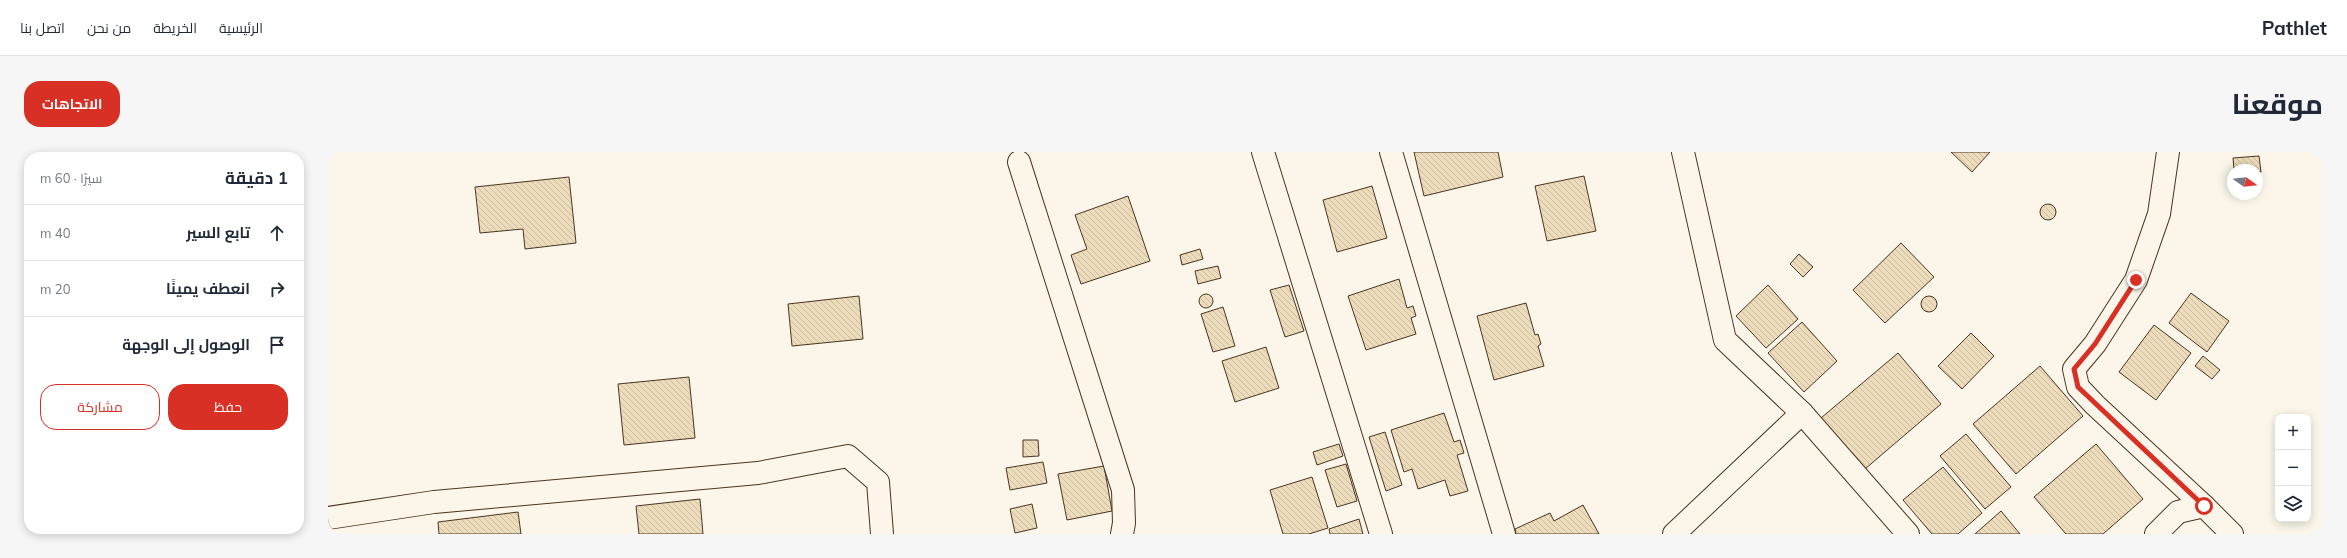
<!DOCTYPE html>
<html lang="ar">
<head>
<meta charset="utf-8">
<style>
	body { margin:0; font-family:Mulish,Cairo,sans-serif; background:#f6f6f7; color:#1f2937; direction:rtl }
	.controls { position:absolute; right:12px; bottom:12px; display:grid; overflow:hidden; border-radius:8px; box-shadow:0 2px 10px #0003 }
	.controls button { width:36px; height:36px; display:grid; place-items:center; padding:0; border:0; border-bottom:1px solid #e0e1e3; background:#fff; color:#1f2937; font:20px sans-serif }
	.compass { position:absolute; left:1899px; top:12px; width:36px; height:36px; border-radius:50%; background:#fff; box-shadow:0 2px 10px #0003; rotate:105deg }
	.stop { position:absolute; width:12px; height:12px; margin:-9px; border:3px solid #d93025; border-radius:50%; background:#fff }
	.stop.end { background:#d93025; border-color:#fff; box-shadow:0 1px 4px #0008 }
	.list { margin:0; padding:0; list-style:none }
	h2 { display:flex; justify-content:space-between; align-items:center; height:52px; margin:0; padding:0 16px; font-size:17px }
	h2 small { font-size:13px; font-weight:400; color:#747a83 }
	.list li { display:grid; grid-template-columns:26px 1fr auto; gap:12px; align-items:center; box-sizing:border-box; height:56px; padding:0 16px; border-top:1px solid #e0e1e3 }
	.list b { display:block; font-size:15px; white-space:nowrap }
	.list em { font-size:13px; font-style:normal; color:#747a83 }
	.actions { display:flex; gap:8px; padding:12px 16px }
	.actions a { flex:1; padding:9px 0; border:1px solid #d93025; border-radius:16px; text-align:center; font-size:14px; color:#d93025 }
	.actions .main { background:#d93025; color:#fff }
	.icon { flex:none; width:22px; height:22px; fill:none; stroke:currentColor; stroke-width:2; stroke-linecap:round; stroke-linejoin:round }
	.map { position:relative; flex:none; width:1995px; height:382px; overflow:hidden; direction:ltr; border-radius:16px }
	header { display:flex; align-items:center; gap:24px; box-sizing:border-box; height:56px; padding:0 20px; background:#fff; border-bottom:1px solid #e0e1e3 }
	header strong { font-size:19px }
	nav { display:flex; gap:22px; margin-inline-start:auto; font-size:14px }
	.intro { display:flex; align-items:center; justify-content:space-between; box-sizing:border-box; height:96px; padding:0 24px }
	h1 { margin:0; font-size:28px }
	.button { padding:10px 18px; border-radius:16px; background:#d93025; color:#fff; font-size:14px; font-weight:700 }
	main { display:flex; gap:24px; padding:0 24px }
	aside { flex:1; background:#fff; border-radius:16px; box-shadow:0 2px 10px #0003 }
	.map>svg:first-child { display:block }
	.building { fill:url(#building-back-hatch); stroke:#4a3520 }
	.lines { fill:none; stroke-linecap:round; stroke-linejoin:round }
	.minor-casing { stroke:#4a3520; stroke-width:24 }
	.minor { stroke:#fbf6e9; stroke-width:22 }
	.route { stroke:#d93025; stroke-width:5 }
</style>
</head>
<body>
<header>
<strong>Pathlet</strong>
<nav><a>الرئيسية</a><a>الخريطة</a><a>من نحن</a><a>اتصل بنا</a></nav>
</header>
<div class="intro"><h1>موقعنا</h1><a class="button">الاتجاهات</a></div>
<main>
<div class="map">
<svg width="1995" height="382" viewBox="0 0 1995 382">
	<defs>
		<pattern id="building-back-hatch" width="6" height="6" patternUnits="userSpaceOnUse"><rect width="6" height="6" fill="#ecdcbc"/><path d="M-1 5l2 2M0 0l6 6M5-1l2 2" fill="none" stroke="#ccbda1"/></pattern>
	</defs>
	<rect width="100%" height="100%" fill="#fbf6e9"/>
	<g class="building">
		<polygon points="1086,0 1170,0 1175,25 1096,44"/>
		<polygon points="1623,0 1662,0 1644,20"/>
		<polygon points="1931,4 1933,20 1906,18 1905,6"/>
		<polygon points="1256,24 1268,79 1219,89 1207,34"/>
		<polygon points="241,25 248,91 197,97 195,77 152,81 147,35"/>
		<polygon points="1044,34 1059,86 1009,100 995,48"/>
		<polygon points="800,44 822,109 753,132 743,103 759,97 747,63"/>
		<circle cx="1720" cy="60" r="8"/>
		<polygon points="1573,91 1606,125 1557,171 1525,138"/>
		<polygon points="872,97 875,107 854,113 852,103"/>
		<polygon points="1471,102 1485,115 1475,125 1462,112"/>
		<polygon points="890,114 893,126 870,132 867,119"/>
		<polygon points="1071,127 1079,156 1085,154 1088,164 1083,166 1088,182 1038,198 1020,144"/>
		<polygon points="961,133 976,179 957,185 942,138"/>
		<polygon points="1440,133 1470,167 1438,196 1408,164"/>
		<polygon points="1863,141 1901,169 1879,200 1841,171"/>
		<circle cx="878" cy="149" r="7"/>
		<polygon points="531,144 535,187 464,194 460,152"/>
		<circle cx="1601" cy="152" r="8"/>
		<polygon points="1198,151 1207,183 1210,182 1213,192 1210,194 1216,214 1166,228 1149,164"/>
		<polygon points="895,155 907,194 885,200 873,162"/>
		<polygon points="1474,170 1509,209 1476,240 1440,201"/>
		<polygon points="1826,173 1863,201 1828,248 1791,220"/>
		<polygon points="1643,181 1666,204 1634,237 1610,214"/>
		<polygon points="938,195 951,236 907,250 894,209"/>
		<polygon points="1570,201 1613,252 1537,317 1493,266"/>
		<polygon points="1875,204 1892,218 1884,227 1867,214"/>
		<polygon points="1712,214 1755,264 1688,322 1645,272"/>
		<polygon points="361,225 367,286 296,293 290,232"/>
		<polygon points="1116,261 1126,290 1132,288 1136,301 1129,303 1140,339 1122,344 1117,328 1090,337 1084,317 1076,320 1063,278"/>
		<polygon points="1057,280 1074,333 1058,339 1041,285"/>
		<polygon points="1638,282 1683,335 1657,357 1612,304"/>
		<polygon points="695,288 710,288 711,304 695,305"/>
		<polygon points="1011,292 1015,304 989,313 985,300"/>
		<polygon points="1768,292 1815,347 1775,382 1738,382 1706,345"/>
		<polygon points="715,310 719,331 682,338 678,316"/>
		<polygon points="1018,312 1029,349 1009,355 997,318"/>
		<polygon points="776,314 784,359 739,368 730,322"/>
		<polygon points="1615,315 1654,361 1630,382 1604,382 1575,348"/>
		<polygon points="984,325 1000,376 981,382 955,382 942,338"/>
		<polygon points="372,347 375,382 311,382 308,354"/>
		<polygon points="704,352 709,376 687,381 682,357"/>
		<polygon points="1255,353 1271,382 1188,382 1187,377 1222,361 1226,369"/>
		<polygon points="1673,359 1692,382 1647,382"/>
		<polygon points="190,360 193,382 111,382 110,370"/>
		<polygon points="1031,367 1035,382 1002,382 1001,377"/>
	</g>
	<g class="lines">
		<g class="minor-casing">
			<g id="minor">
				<polyline points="935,0 1053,382"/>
				<polyline points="1063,0 1176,382"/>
				<polyline points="1355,0 1397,188 1474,261 1580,382"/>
				<polyline points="1840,0 1831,62 1808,128 1767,192 1746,217 1750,235 1767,253 1876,354"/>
				<polyline points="691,10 795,338 796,371 794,382"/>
				<polyline points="0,366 106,350 430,321 520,304 550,330 554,382"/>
				<polyline points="1346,382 1474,261"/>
				<polyline points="1828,382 1850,360 1876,354 1904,382"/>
			</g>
		</g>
		<use href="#minor" class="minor"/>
	</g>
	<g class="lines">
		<polyline class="route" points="1808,128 1767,192 1746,217 1750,235 1876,354"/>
	</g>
</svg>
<div class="controls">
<button>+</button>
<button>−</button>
<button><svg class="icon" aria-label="layers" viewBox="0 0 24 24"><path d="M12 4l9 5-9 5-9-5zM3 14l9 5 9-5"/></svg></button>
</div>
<svg class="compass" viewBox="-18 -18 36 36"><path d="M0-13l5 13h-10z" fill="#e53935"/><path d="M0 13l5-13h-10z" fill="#747a83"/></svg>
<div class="stop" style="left:1876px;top:354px"></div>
<div class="stop end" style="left:1808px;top:128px"></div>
</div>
<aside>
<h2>1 دقيقة<small>سيرًا · 60 m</small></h2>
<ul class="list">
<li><svg class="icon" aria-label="ahead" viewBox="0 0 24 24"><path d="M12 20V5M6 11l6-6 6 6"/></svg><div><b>تابع السير</b></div><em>40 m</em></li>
<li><svg class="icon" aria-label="right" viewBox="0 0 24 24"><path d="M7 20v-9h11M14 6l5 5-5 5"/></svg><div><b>انعطف يمينًا</b></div><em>20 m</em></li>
<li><svg class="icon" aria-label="arrive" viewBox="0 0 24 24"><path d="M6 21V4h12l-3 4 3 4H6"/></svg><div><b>الوصول إلى الوجهة</b></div></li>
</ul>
<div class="actions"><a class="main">حفظ</a><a>مشاركة</a></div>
</aside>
</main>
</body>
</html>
